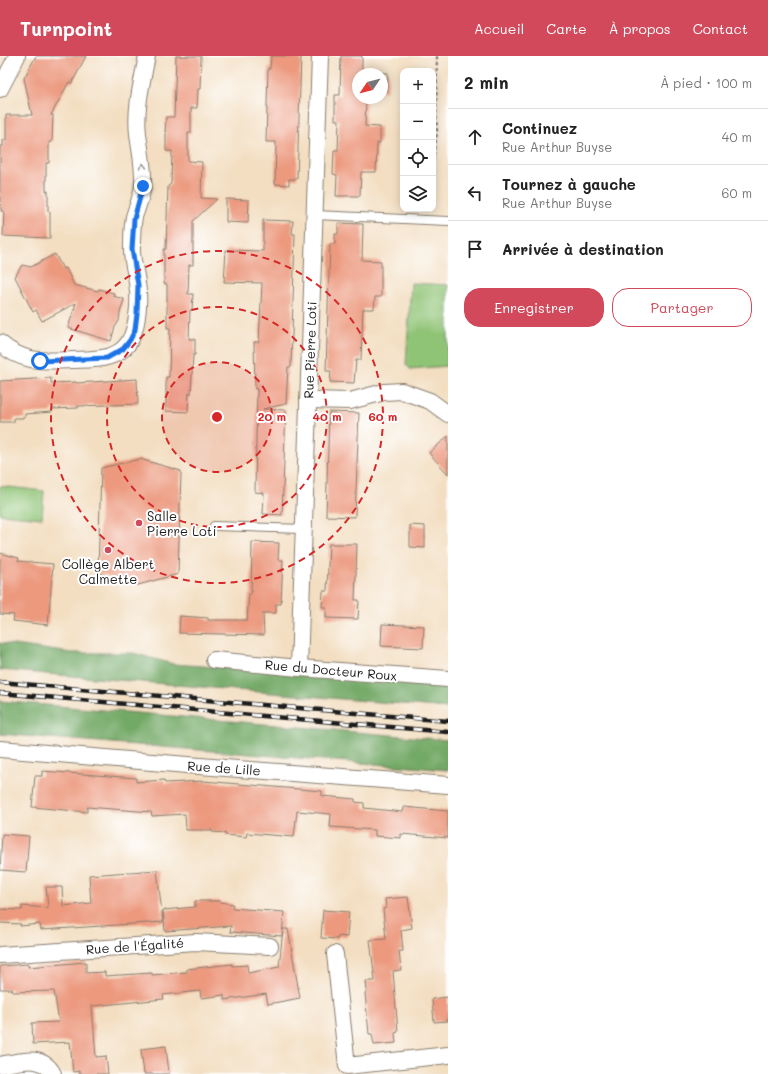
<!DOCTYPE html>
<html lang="fr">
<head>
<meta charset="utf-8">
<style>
	body { margin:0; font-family:Mali,sans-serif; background:#f2f2f2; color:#222 }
	.controls { position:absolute; right:12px; top:12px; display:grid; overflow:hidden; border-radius:8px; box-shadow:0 2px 10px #0003 }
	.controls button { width:36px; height:36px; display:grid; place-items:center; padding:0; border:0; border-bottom:1px solid #e0e0e0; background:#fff; color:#222; font:20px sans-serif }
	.compass { position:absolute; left:352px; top:12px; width:36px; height:36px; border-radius:50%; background:#fff; box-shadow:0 2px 10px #0003; rotate:235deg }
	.stop { position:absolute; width:12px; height:12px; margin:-9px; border:3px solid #1a73e8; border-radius:50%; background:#fff }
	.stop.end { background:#1a73e8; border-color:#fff; box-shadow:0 1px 4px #0008 }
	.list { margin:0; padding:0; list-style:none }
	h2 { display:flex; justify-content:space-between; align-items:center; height:52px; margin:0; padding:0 16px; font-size:17px }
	h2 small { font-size:13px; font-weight:400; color:#767676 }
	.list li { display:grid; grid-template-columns:26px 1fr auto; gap:12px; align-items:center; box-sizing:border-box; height:56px; padding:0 16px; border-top:1px solid #e0e0e0 }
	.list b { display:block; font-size:15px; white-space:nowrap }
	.list p { margin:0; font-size:13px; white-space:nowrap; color:#767676 }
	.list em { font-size:13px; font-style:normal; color:#767676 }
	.actions { display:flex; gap:8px; padding:12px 16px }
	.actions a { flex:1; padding:9px 0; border:1px solid #d1495b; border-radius:16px; text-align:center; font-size:14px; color:#d1495b }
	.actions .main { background:#d1495b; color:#fff }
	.icon { flex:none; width:22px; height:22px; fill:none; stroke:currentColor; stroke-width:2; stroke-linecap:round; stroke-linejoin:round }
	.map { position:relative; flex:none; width:448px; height:1018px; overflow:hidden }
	header { display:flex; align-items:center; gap:24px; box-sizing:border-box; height:56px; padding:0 20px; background:#d1495b; color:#fff }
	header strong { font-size:19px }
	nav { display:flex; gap:22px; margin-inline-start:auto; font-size:14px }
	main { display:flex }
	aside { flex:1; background:#fff }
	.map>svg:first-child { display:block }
	.green { fill:#8fc375; stroke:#567048 }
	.forest { fill:#73a966; stroke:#486241 }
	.building { fill:#ec997e }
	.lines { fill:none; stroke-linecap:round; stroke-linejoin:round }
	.lane-casing { stroke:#887d6e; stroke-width:10 }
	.street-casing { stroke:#887d6e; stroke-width:18 }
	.path { stroke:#887d6e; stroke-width:2.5; stroke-dasharray:3 3; stroke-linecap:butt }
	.lane { stroke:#fff; stroke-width:8 }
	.street { stroke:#fff; stroke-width:16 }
	.rail-casing { stroke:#1c1c1c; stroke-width:4.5 }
	.rail { stroke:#fff; stroke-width:3; stroke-dasharray:9; stroke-linecap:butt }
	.oneway { stroke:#999 }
	.route { stroke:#1a73e8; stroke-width:5 }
	.ring { fill:none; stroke:#d62828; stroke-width:2; stroke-dasharray:7 5 }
	.poi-dot { fill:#d1495b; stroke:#fff; stroke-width:1.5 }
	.labels { text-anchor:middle; stroke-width:4; stroke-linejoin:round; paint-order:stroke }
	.street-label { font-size:13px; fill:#1c1c1c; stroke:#fff }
	.poi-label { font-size:13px; fill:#1c1c1c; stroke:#fff; text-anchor:start }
	.centre { fill:#d62828; stroke:#fff; stroke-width:2 }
	.ring-label { font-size:12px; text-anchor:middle; font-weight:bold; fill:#d62828; stroke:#fff; stroke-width:4; stroke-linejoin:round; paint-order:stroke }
</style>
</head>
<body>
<header>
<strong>Turnpoint</strong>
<nav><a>Accueil</a><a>Carte</a><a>À propos</a><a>Contact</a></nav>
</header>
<main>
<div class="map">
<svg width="448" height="1018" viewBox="0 0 448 1018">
	<rect width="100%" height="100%" fill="#fff"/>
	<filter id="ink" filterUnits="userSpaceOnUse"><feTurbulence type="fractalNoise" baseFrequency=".025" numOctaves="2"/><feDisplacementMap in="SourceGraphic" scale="8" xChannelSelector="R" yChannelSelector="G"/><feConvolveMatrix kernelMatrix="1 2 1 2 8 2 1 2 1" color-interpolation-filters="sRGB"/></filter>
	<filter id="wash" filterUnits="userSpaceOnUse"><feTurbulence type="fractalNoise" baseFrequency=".012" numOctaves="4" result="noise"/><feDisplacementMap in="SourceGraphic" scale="16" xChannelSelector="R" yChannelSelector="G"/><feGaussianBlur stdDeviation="0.9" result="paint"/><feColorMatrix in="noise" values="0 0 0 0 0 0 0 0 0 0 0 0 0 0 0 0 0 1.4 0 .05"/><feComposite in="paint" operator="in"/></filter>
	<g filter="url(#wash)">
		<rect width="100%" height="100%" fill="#f3dec1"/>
		<g class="green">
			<polygon points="411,227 448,229 448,310 410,313 406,309"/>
			<polygon points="0,430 44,435 42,462 0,458"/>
		</g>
		<g class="forest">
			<polygon points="0,587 72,597 133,597 173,608 448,627 448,652 0,614"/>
			<polygon points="0,645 448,684 448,714 0,678"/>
		</g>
		<g id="blocks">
			<g class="building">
				<polygon points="36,0 86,0 72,27 69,26 51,59 53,59 52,86 49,86 49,107 46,107 46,135 48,135 48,155 50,156 50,182 3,180 4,155 1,155 1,149 0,149 0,90 3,90 3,84 6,84 6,59 32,59 24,22"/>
				<polygon points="176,0 201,0 200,33 198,33 197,52 191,52 191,77 188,77 188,105 202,106 201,142 217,143 193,165 193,209 189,209 188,238 193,238 192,254 190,254 189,283 195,283 195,299 193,299 191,338 189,337 188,356 166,355 166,321 169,321 170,272 167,272 167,228 164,228 164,193 166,193 168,130 171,128 172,95 166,95 166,76 165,76 166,61 174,61"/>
				<polygon points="271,0 301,0 297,123 289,123 289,129 275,128 276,86 266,86 268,12 270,13"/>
				<polygon points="341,0 362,0 362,16 388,17 387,35 382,35 382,18 358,18 358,42 366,42 365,70 380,71 380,87 377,87 376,116 361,116 360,140 336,140 337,119 333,118 334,94 338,94 339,64 335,64 335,39 340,39"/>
				<polygon points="226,143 249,144 248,167 226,166"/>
				<polygon points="263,164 293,165 292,178 295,178 291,311 288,311 286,348 263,353 286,354 282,459 263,458 264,437 255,436 257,333 255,333 254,286 259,286 262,227 224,226 226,194 263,195"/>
				<polygon points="338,167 363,168 362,204 381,205 381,241 375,241 374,253 363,253 361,304 356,304 354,327 330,326 331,315 326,315 330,188 335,188 335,178 338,178"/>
				<polygon points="55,198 63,213 66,212 74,229 98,235 99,233 114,237 113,240 124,243 120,257 119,265 115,271 111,285 68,272 76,247 42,265 36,254 33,256 15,221 22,209 31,211"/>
				<polygon points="51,322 51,327 76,326 77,327 137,323 138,348 78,350 78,352 52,353 52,356 25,358 25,362 14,362 14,366 0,366 0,325"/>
				<polygon points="329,356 359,357 355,461 326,460"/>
				<polygon points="448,380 448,418 429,397"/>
				<polygon points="140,403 181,415 178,518 138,529 98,517 101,412"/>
				<polygon points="410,469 425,470 425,492 410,491"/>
				<polygon points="252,486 279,487 278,504 283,504 281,548 276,548 276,557 263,557 264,579 179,577 180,560 208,562 208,564 247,564 249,538 251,538"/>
				<polygon points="329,488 357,488 355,544 359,544 358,563 326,562 326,551 322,551 323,535 327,535"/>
				<polygon points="0,497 19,502 18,505 53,508 48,569 13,565 14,559 0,558"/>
				<polygon points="382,568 424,570 423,592 381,590"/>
				<polygon points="42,715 136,722 136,726 164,724 165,727 203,725 322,735 322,740 355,743 355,746 364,747 364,752 403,756 404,751 448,755 448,782 401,778 401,782 375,780 375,774 330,771 331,758 297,755 294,781 247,777 246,781 225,779 225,777 212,776 212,774 186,774 185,758 152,760 151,756 87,751 87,756 32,751 35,720 42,720"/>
				<polygon points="2,778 29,780 26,816 0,814"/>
				<polygon points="157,814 163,866 41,874 40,868 20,870 21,868 0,867 0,853 22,854 22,850 48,852 46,831 62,831 63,850 91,847 89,819"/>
				<polygon points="408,841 412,872 401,874 403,895 399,895 401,914 393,915 398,976 395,977 396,987 374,989 372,978 369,978 365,937 367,936 366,925 375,925 370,884 386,883 383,853 386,852 385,843"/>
				<polygon points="195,845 220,845 220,846 233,848 232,852 284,856 282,880 230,876 231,870 165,875 163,854 195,851"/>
				<polygon points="323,854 349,856 347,881 338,880 338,883 321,882"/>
				<polygon points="283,873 288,873 300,942 268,948 266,938 224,944 224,939 201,942 200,935 163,939 164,943 92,950 96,1001 106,1000 108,1018 79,1018 79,1015 73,1016 70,986 33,988 32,967 59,966 54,935 13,936 12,933 0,933 0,910 28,908 28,911 86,906 86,917 105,916 105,920 152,917 152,919 187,916 187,913 232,908 232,910 247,909 248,917 279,911"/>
				<polygon points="448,941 448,965 434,966 432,943"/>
				<polygon points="166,990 169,1018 144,1018 141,993"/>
			</g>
		</g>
	</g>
	<g filter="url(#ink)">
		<use href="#blocks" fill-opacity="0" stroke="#887d6e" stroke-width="1"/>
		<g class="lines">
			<g class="lane-casing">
				<g id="lane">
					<polyline points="315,159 448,165"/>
					<polyline points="214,470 304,473"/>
				</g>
			</g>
			<g class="street-casing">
				<g id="street">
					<polyline points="0,33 17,0"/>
					<path d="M0,287C22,307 43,305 71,304C88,303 109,305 123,293C138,281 140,245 137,227C136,216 131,203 132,191C132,182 132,171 134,161C137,151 142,140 143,129C144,111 140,95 138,78C135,52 142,26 147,0"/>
					<polyline points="308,344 350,345 384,336 402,335 430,345 448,358"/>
					<polyline points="214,604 299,612 448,623"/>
					<polyline points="299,612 320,0"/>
					<polyline points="0,693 187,709 448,729"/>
					<polyline points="335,898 347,1010 448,999"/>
					<polyline points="0,899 196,886 270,890"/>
					<path d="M0,1009C20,1006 42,997 53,1018"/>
				</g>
			</g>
			<polyline class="path" points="433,105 437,75 436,60 437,0"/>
			<use href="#lane" class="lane"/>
			<use href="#street" class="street"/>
			<g class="rail-casing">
				<g id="rail">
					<polyline points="0,626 448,665"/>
					<polyline points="0,637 448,676"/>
				</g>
			</g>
			<use href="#rail" class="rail"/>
		</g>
		<defs><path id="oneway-chevron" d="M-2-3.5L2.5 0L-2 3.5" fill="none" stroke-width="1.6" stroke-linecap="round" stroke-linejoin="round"/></defs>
		<use class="oneway" href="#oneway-chevron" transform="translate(143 110) rotate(-91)"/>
	</g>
	<g class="lines" filter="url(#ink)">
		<polyline class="route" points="40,305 107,302 123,293 130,284 135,274 137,258 138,229 132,193 134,163 143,130"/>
	</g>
	<circle cx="217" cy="361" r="55" fill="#d62828" fill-opacity=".12"/>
	<g class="ring">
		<circle cx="217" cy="361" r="55"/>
		<circle cx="217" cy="361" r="110"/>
		<circle cx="217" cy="361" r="166"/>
	</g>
	<g class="poi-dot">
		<circle cx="139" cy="467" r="4"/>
		<circle cx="108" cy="494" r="4"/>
	</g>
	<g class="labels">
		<g class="street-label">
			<text transform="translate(310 294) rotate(-88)" y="5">Rue Pierre Loti</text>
			<text transform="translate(331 614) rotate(5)" y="5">Rue du Docteur Roux</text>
			<text transform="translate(224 712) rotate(4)" y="5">Rue de Lille</text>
			<text transform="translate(135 890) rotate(-4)" y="5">Rue de l'Égalité</text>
		</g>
		<g class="poi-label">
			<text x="147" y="465">Salle<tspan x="147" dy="15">Pierre Loti</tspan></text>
			<text x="108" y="513" text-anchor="middle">Collège Albert<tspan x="108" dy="15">Calmette</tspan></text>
		</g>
	</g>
	<circle cx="217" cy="361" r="6" class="centre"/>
	<g class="ring-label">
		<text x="272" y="365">20 m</text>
		<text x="327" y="365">40 m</text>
		<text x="383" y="365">60 m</text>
	</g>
</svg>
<div class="controls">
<button>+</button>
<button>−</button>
<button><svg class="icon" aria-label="locate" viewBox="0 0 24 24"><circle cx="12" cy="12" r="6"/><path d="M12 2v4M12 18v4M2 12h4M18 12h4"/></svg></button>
<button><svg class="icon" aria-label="layers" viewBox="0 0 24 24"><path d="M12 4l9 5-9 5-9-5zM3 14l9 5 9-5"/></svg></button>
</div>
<svg class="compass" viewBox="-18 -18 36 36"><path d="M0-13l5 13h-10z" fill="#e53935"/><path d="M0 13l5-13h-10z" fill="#767676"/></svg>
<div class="stop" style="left:40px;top:305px"></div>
<div class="stop end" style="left:143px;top:130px"></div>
</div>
<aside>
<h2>2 min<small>À pied · 100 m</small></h2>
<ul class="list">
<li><svg class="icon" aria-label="ahead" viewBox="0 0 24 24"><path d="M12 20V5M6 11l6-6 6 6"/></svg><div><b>Continuez</b><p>Rue Arthur Buyse</p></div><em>40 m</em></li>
<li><svg class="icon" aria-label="left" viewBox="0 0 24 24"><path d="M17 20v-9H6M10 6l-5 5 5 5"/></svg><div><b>Tournez à gauche</b><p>Rue Arthur Buyse</p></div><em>60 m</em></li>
<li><svg class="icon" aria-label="arrive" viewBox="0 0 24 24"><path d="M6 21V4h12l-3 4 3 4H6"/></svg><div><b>Arrivée à destination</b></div></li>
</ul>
<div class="actions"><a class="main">Enregistrer</a><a>Partager</a></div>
</aside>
</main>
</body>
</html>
